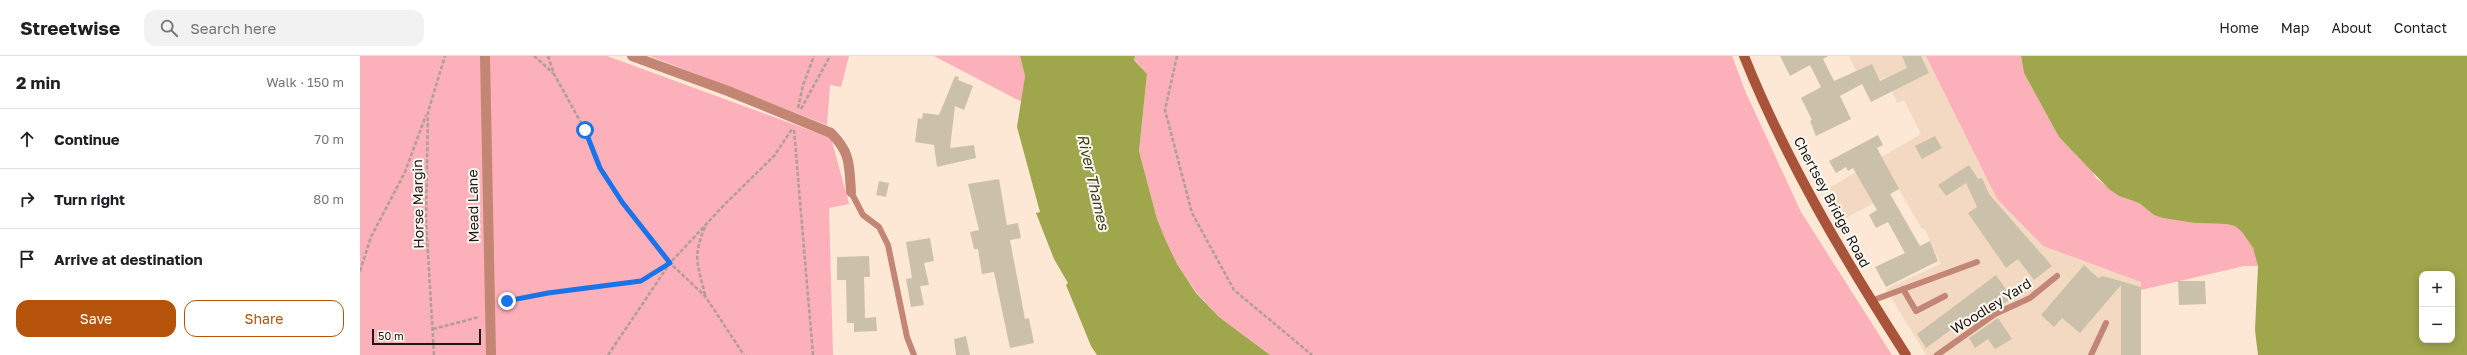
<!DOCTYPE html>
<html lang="en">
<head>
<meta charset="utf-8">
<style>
	body { margin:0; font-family:"Golos Text",sans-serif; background:#f2f2f2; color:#202124 }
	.controls { position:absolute; right:12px; bottom:12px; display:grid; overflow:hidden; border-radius:8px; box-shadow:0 2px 10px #0003 }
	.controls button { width:36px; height:36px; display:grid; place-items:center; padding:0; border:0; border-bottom:1px solid #e0e0e0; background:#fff; color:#202124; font:20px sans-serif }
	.scale { position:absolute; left:12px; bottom:10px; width:109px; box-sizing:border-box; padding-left:4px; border:2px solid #201913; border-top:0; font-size:11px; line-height:14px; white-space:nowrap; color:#201913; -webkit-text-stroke:3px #fcf8f4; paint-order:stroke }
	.stop { position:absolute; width:12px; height:12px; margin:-9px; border:3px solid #1a73e8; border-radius:50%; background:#fff }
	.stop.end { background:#1a73e8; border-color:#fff; box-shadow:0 1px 4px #0008 }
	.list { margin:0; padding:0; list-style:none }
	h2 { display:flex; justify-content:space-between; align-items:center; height:52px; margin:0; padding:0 16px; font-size:17px }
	h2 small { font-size:13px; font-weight:400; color:#757577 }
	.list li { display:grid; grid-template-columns:26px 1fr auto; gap:12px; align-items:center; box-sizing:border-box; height:60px; padding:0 16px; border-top:1px solid #e0e0e0 }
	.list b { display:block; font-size:15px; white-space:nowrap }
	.list em { font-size:13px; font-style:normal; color:#757577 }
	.actions { display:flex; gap:8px; padding:12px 16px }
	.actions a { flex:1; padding:9px 0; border:1px solid #b45309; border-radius:12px; text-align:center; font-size:14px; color:#b45309 }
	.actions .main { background:#b45309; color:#fff }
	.icon { flex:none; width:22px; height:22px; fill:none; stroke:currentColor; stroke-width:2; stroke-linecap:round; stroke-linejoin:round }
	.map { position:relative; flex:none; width:2107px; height:299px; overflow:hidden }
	header { display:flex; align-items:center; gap:24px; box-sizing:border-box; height:56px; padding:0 20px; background:#fff; border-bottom:1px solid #e0e0e0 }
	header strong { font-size:19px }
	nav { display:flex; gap:22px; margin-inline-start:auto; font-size:14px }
	.search { width:280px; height:36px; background:#f2f2f2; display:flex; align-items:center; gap:10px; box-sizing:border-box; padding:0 14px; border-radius:12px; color:#757577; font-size:15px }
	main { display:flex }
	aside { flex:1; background:#fff }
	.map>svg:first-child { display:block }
	.built { fill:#f4d9c2 }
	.green { fill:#fcb0b9 }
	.water { fill:#9fa64b; fill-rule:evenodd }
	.building { fill:#cbc1aa }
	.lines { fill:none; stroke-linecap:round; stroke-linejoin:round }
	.path { stroke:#af9e91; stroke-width:2.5; stroke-dasharray:4 2; stroke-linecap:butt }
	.lane { stroke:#c38675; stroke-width:6 }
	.street { stroke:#c38675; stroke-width:10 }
	.secondary { stroke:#a9533b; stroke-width:10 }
	.route { stroke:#1a73e8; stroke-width:5 }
	.labels { text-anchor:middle; stroke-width:4; stroke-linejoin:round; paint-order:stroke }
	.street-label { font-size:14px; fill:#201913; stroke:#fcf8f4 }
	.water-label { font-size:15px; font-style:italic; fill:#3d401a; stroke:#fcf8f4 }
</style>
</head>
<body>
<header>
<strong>Streetwise</strong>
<div class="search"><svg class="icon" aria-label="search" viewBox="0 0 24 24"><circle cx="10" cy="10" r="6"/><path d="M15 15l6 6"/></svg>Search here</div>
<nav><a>Home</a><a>Map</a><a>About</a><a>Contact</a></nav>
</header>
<main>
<aside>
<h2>2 min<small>Walk · 150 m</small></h2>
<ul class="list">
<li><svg class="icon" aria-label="ahead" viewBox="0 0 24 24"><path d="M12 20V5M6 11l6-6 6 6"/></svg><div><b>Continue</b></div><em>70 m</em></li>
<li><svg class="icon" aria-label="right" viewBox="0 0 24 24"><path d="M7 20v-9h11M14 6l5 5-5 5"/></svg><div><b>Turn right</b></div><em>80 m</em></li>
<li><svg class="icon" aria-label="arrive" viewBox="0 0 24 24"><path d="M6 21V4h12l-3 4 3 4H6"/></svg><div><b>Arrive at destination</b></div></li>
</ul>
<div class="actions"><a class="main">Save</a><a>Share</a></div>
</aside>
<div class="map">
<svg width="2107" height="299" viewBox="0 0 2107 299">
	<rect width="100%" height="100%" fill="#fde7d5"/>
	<polygon class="built" points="1489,0 1566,0 1637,143 1683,190 1781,226 1781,299 1566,299 1526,233 1581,208 1564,172 1562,173 1539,133 1486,162 1469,132 1561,78 1544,44 1537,47 1526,21 1504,31"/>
	<g class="green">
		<polygon points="0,0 247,0 471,82 489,148 469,152 473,299 0,299"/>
		<polygon points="290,0 489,0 481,31 470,29 467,69"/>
		<polygon points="574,0 660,0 665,20 662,46"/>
		<polygon points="775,0 1372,0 1386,37 1441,156 1532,299 910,299 859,261 836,236 817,208 806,185 797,163 779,95 787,18 774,3"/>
		<polygon points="1566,0 1661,0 1664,17 1699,81 1731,113 1736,122 1759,140 1779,147 1794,159 1835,167 1866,168 1875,170 1882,176 1893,192 1898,210 1884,210 1781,234 1781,226 1683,190 1637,143"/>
	</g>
	<g class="water">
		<polygon points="660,0 775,0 774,4 787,18 779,95 797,163 806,185 817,208 836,237 859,261 910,299 737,299 731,290 706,229 708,227 694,203 676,157 680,156 657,71 665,20"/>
		<path d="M1661,0H2107V299H1898L1895,274L1898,210L1893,192L1882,176L1875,170L1866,168L1835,167L1803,162L1794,159L1779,147L1759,140L1749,133L1699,81L1664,17ZM2062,218H2092V284H2062Z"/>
	</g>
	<g class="building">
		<polygon points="1420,0 1468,0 1463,3 1474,25 1512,8 1520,25 1547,12 1542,0 1561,0 1569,17 1511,46 1502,28 1480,40 1491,63 1456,80 1450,65 1452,64 1441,42 1461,31 1450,9 1430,20"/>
		<polygon points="595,20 599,21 598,24 613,30 604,54 595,50 590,92 614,89 616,102 577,111 574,89 555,86 558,62 562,63 563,57 579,59"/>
		<polygon points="1518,79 1523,89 1517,92 1539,133 1530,138 1560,190 1570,185 1578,205 1526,231 1515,211 1545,197 1528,166 1516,172 1509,159 1517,154 1493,112 1488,115 1486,111 1476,117 1469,105"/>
		<polygon points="1575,80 1582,92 1562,103 1555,90"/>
		<polygon points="1609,109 1618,123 1622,122 1629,138 1692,210 1674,224 1658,203 1646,212 1608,157 1617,151 1606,127 1586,140 1578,129"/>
		<polygon points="639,123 647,169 658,167 661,182 650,184 665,263 669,262 674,287 650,292 634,216 622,218 618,193 614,193 610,176 619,174 608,128"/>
		<polygon points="519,125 529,127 526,141 516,139"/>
		<polygon points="570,182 574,205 564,207 569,229 560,230 564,249 551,251 546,223 552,222 546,186"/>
		<polygon points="509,200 510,221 504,221 505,262 516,261 517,275 494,276 494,267 487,267 486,224 477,224 477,201"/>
		<polygon points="1724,209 1738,222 1743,220 1781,231 1781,299 1761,299 1761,229 1720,277 1702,262 1694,271 1681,259"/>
		<polygon points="1636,219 1652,242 1604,274 1600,267 1566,292 1557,278"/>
		<polygon points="1818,225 1845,225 1846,248 1819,249"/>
		<polygon points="1638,262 1652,283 1635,293 1628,283 1615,292 1609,282"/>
		<polygon points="606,280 610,299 596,299 594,283"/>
	</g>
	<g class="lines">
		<g class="path">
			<polyline points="174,0 193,17"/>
			<polyline points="188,0 194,18 225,74 240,112 262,146 310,207 345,240 384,299"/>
			<polyline points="817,0 805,54 832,157 874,234 952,299"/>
			<polyline points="438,52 443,29 454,0"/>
			<polyline points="441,53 470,0"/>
			<polyline points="434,74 453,299"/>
			<path d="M345,171C332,201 338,209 345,239"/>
			<polyline points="0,215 11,181 45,116 66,59"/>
			<polyline points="141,247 187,237 281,225 307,209"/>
			<polyline points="73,273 119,261"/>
			<polyline points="74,299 66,164 68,56 85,0"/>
			<polyline points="248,299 310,207 365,148 414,100 432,73"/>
		</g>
		<g class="lane">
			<polyline points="491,136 503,159 519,171 528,189 547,281 554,299"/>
			<polyline points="1543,233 1556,255 1585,240"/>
			<polyline points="1511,245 1617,206"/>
			<polyline points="1577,299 1635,258 1670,242 1697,220"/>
			<polyline points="1731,299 1746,267"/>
		</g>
		<g class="street">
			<polyline points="125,0 131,299"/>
			<path d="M272,0L368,35L471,77C491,97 489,109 491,136"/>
		</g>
		<path class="secondary" d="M1384,0C1426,105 1485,204 1546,299"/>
	</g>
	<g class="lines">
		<polyline class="route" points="147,245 188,237 281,225 310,207 262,146 240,112 225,74"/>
	</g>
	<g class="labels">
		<g class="street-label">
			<text transform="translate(1472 146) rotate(62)" y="5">Chertsey Bridge Road</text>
			<text transform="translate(58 148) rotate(-91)" y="5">Horse Margin</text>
			<text transform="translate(113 150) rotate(-91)" y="5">Mead Lane</text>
			<text transform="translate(1631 250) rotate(-32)" y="5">Woodley Yard</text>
		</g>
		<g class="water-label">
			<text transform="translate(733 126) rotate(77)" y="5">River Thames</text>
		</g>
	</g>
</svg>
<div class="controls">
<button>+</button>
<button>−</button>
</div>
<div class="scale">50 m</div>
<div class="stop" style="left:225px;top:74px"></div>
<div class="stop end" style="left:147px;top:245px"></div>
</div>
</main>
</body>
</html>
